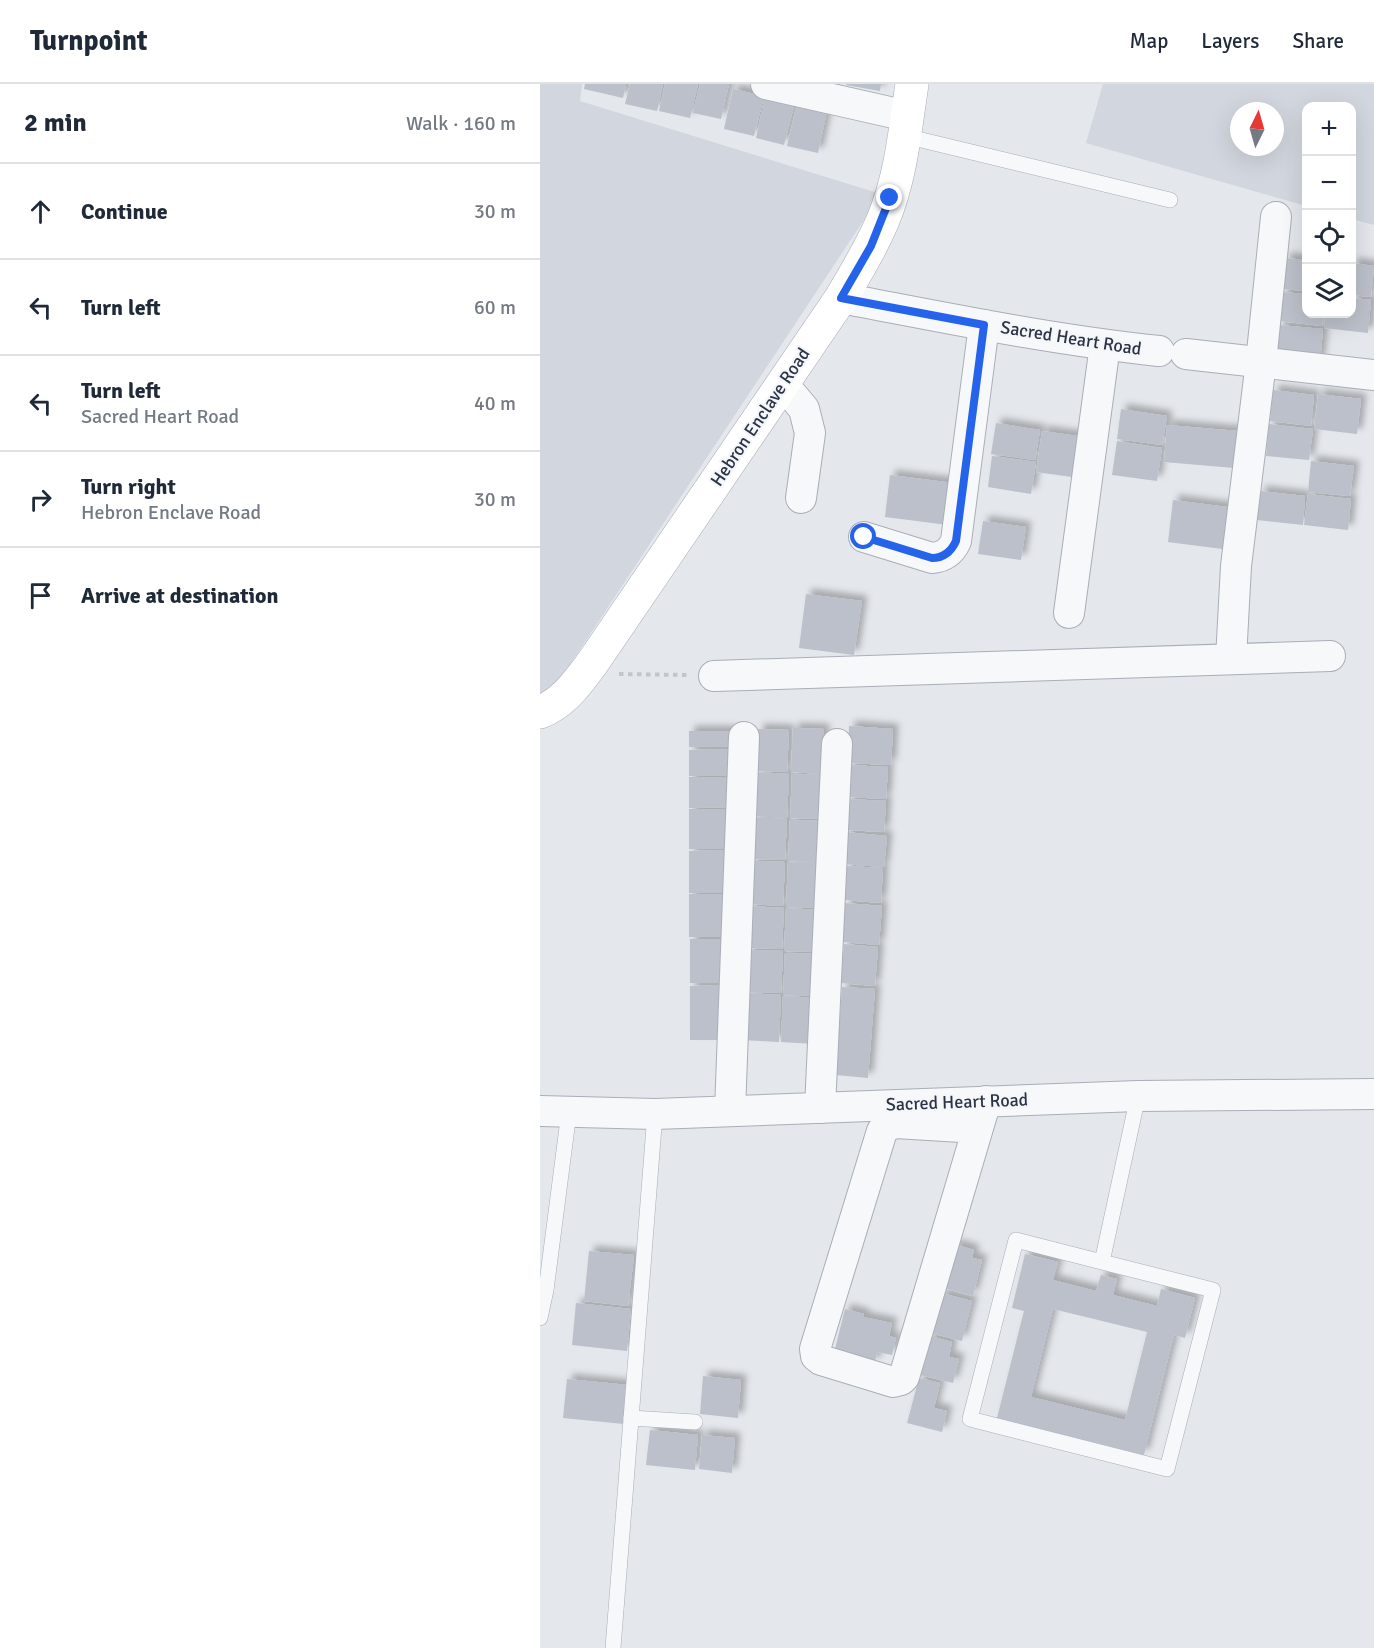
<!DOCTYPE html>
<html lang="en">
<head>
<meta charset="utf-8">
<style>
	body { margin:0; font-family:Signika,sans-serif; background:#f6f6f7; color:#1f2937 }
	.controls { position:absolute; right:18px; top:18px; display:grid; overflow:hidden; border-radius:12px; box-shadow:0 6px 24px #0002 }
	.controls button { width:54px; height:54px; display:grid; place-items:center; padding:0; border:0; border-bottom:2px solid #e0e1e3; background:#fff; color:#1f2937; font:30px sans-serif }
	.compass { position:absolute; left:690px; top:18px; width:54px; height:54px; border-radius:50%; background:#fff; box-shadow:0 6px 24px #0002; rotate:5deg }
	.stop { position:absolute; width:18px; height:18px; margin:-14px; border:4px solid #2563eb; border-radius:50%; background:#fff }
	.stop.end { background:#2563eb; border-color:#fff; box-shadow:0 2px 6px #0008 }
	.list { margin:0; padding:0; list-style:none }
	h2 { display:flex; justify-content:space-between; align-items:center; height:78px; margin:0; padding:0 24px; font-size:26px }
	h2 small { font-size:20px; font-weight:400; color:#747a83 }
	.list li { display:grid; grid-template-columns:39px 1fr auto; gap:18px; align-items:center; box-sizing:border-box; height:96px; padding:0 24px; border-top:2px solid #e0e1e3 }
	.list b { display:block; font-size:22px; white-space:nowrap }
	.list p { margin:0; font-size:20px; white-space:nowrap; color:#747a83 }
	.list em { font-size:20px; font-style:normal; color:#747a83 }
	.icon { flex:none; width:33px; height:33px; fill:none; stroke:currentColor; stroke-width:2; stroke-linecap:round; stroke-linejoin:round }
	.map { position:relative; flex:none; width:834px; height:1564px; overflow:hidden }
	header { display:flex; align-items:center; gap:36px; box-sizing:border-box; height:84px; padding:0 30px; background:#fff; border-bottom:2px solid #e0e1e3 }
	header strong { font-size:28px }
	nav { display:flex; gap:33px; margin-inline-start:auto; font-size:21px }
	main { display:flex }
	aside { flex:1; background:#fff }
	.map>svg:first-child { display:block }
	.built { fill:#d2d6de; fill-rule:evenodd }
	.building { fill:#bbc0ca; fill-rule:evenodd; filter:url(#shadow) }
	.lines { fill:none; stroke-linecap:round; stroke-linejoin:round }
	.lane-casing { stroke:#a9aeb7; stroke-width:16 }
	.street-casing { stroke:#a9aeb7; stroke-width:32 }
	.secondary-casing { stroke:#a9aeb7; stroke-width:34 }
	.path { stroke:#c2c5cb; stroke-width:4; stroke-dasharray:4.5 4.5; stroke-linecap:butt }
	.lane { stroke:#f7f8fa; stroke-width:15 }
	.street { stroke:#f7f8fa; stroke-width:30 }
	.secondary { stroke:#fff; stroke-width:33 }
	.route { stroke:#2563eb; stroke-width:8 }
	.labels { text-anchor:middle; stroke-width:4.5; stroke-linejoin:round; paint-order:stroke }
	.street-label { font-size:18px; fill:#2b3445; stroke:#f4f6f9 }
</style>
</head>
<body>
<header>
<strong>Turnpoint</strong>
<nav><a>Map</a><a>Layers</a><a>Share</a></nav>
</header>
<main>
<aside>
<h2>2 min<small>Walk · 160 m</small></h2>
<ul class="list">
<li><svg class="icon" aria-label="ahead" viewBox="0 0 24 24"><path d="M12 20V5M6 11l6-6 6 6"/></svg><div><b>Continue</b></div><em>30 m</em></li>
<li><svg class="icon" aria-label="left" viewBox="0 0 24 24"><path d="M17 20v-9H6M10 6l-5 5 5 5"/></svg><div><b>Turn left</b></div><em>60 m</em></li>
<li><svg class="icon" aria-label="left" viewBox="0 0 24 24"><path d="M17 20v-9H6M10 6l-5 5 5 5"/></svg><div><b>Turn left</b><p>Sacred Heart Road</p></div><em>40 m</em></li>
<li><svg class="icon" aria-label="right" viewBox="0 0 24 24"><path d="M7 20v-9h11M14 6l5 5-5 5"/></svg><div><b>Turn right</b><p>Hebron Enclave Road</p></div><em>30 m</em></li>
<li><svg class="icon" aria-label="arrive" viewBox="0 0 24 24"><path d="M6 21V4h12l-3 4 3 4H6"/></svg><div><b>Arrive at destination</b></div></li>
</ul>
</aside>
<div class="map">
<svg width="834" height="1564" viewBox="0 0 834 1564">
	<defs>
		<filter id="shadow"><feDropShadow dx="5.5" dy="-5.5" stdDeviation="3" flood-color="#0004"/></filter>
	</defs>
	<rect width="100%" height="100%" fill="#e4e7ec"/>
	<g class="built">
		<polygon points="0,0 42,0 40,17 341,110 8,614 0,614"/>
		<path d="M563,0H834V141L812,135V22H766V122L546,59ZM699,27H735V63H699Z"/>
	</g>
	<g class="building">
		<polygon points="45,0 86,0 83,14 44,5"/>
		<polygon points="90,0 123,0 117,27 85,20"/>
		<polygon points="125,0 158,0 150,34 119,27"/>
		<polygon points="160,0 189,0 181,35 153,29"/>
		<polygon points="306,0 341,0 340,7 306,1"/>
		<polygon points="193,5 224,12 214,52 184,45"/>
		<polygon points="225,12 255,18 244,61 216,54"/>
		<polygon points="257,20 287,27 278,69 247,62"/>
		<polygon points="745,174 766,176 766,207 742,205"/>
		<polygon points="812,179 834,182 831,213 812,211"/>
		<polygon points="742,208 766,210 766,230 783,230 782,242 739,237"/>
		<polygon points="812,214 831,216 828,249 784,244 785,230 812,230"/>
		<polygon points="739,241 783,245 780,278 735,273"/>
		<polygon points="733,306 774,311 771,342 730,337"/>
		<polygon points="778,310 821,315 817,350 774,345"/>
		<polygon points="581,325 627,332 622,361 577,355"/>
		<polygon points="456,339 500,346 495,376 451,370"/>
		<polygon points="729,340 773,345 769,376 726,372"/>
		<polygon points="627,341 698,347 694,384 624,378"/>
		<polygon points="502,347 545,353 539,394 496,388"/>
		<polygon points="577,357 622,364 617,397 572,391"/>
		<polygon points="452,372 496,378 491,410 448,403"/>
		<polygon points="771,377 814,382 810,412 768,408"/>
		<polygon points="350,391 414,399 408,441 345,433"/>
		<polygon points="720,407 765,412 763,441 717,436"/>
		<polygon points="768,410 811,415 808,446 764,441"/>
		<polygon points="633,416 695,424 690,466 628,458"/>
		<polygon points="443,437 486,443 481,476 438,470"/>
		<polygon points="266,510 322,517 314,571 259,564"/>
		<polygon points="309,642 353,645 351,681 308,679"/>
		<polygon points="253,644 284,645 282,690 251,688"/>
		<polygon points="218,645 249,646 247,688 216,687"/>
		<rect x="149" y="647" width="44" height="16"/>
		<polygon points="193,665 193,692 149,692 149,666"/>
		<polygon points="308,681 348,683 346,715 307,713"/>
		<polygon points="216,688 249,690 247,734 213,732"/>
		<polygon points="252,690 282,691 280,735 250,734"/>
		<polygon points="149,693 190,693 190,723 149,724"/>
		<polygon points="307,715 346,717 344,748 305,746"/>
		<rect x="149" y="725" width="41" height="40"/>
		<polygon points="213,733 247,735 245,776 212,775"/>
		<polygon points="250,736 280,737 279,778 248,777"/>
		<polygon points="305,748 347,752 344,783 302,780"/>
		<polygon points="186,766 186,809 149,809 149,767"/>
		<polygon points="211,777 245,778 243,822 209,820"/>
		<polygon points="248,778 282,779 280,824 246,823"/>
		<polygon points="306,782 343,784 341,819 304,816"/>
		<rect x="149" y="810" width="36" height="43"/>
		<polygon points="305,819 342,822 339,861 302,858"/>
		<polygon points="209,822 244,824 242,865 207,864"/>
		<polygon points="246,824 279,826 277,868 244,867"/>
		<rect x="150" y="855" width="33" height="44"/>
		<polygon points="304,860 338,863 335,902 301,899"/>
		<polygon points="207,866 243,867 241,909 206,908"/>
		<polygon points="245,869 276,870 274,912 243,911"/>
		<polygon points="181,901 182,956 150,956 150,902"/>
		<polygon points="302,903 335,905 328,994 296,991"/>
		<polygon points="205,909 241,911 239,958 203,956"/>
		<polygon points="243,912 278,914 276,960 241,958"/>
		<polygon points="414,1160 434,1166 432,1174 442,1176 433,1212 403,1204"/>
		<polygon points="49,1167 94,1171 88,1222 44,1217"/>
		<path d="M485,1170L518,1178L513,1196L556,1207L561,1191L577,1195L573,1211L617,1222L621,1205L655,1214L645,1254L634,1251L604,1371L457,1334L484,1227L472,1224ZM513,1225L607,1248L585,1336L491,1313Z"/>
		<polygon points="401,1209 432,1217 422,1257 391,1249"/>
		<polygon points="36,1219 91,1225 87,1267 32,1261"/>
		<polygon points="305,1225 324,1230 323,1233 352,1239 349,1252 356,1254 352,1271 337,1268 335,1279 311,1273 312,1269 295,1265"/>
		<polygon points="389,1252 412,1258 409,1273 419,1275 413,1299 380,1291"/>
		<polygon points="163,1292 201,1296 198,1334 160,1330"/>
		<polygon points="379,1294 400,1299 394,1324 407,1327 402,1348 367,1339"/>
		<polygon points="27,1295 88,1301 84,1340 23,1334"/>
		<polygon points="110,1346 158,1351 155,1386 106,1381"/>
		<polygon points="162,1351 195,1354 192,1389 159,1385"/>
	</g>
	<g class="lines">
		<g class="lane-casing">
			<g id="lane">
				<polyline points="365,52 630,116"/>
				<polyline points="562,1178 673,1206 627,1385 430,1335 476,1156 562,1178 598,1012"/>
				<polyline points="0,1234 6,1206 29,1028"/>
				<polyline points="91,1334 155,1338"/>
				<polyline points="73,1564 115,1030"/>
			</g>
		</g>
		<g class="street-casing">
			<g id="street">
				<polyline points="226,0 367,32"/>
				<path d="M301,214C407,234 512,256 619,267"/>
				<polyline points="646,270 834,291"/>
				<polyline points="243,300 264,325 270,349 261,414"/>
				<path d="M324,453L392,474C404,473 411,468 416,457L444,241"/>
				<polyline points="529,529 565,261"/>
				<polyline points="691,575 696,482 721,278 736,133"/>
				<polyline points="174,592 790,572"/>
				<polyline points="280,1024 297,660"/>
				<polyline points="0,1027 115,1030 598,1012 834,1010"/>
				<polyline points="190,1027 204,653"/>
				<polyline points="438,1044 356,1039 347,1042 342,1047 275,1265 276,1272 281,1276 353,1298 361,1296 364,1293 446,1017"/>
			</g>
		</g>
		<g class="secondary-casing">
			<path id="secondary" d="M0,628C24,619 38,598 53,578L301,214C316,189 331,164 343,136C361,93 365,46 372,0"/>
		</g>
		<polyline class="path" points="79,590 150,591"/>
		<use href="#lane" class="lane"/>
		<use href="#street" class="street"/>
		<use href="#secondary" class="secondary"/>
	</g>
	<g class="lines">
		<path class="route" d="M324,453L392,474C404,474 411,468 416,457L444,241L301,214L331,162L350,114"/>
	</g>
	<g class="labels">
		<g class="street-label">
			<text transform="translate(531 254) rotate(9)" y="6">Sacred Heart Road</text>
			<text transform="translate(220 333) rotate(-56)" y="6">Hebron Enclave Road</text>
			<text transform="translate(417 1018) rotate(-2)" y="6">Sacred Heart Road</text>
		</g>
	</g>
</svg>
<div class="controls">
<button>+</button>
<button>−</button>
<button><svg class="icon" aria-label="locate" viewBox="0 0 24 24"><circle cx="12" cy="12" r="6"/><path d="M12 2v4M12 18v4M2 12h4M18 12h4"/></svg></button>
<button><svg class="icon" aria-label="layers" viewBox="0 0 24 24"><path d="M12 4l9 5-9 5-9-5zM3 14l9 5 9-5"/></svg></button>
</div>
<svg class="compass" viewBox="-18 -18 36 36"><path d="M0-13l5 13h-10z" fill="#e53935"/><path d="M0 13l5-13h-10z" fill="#747a83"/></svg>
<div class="stop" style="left:324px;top:453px"></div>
<div class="stop end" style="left:350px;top:114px"></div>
</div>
</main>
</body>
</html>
